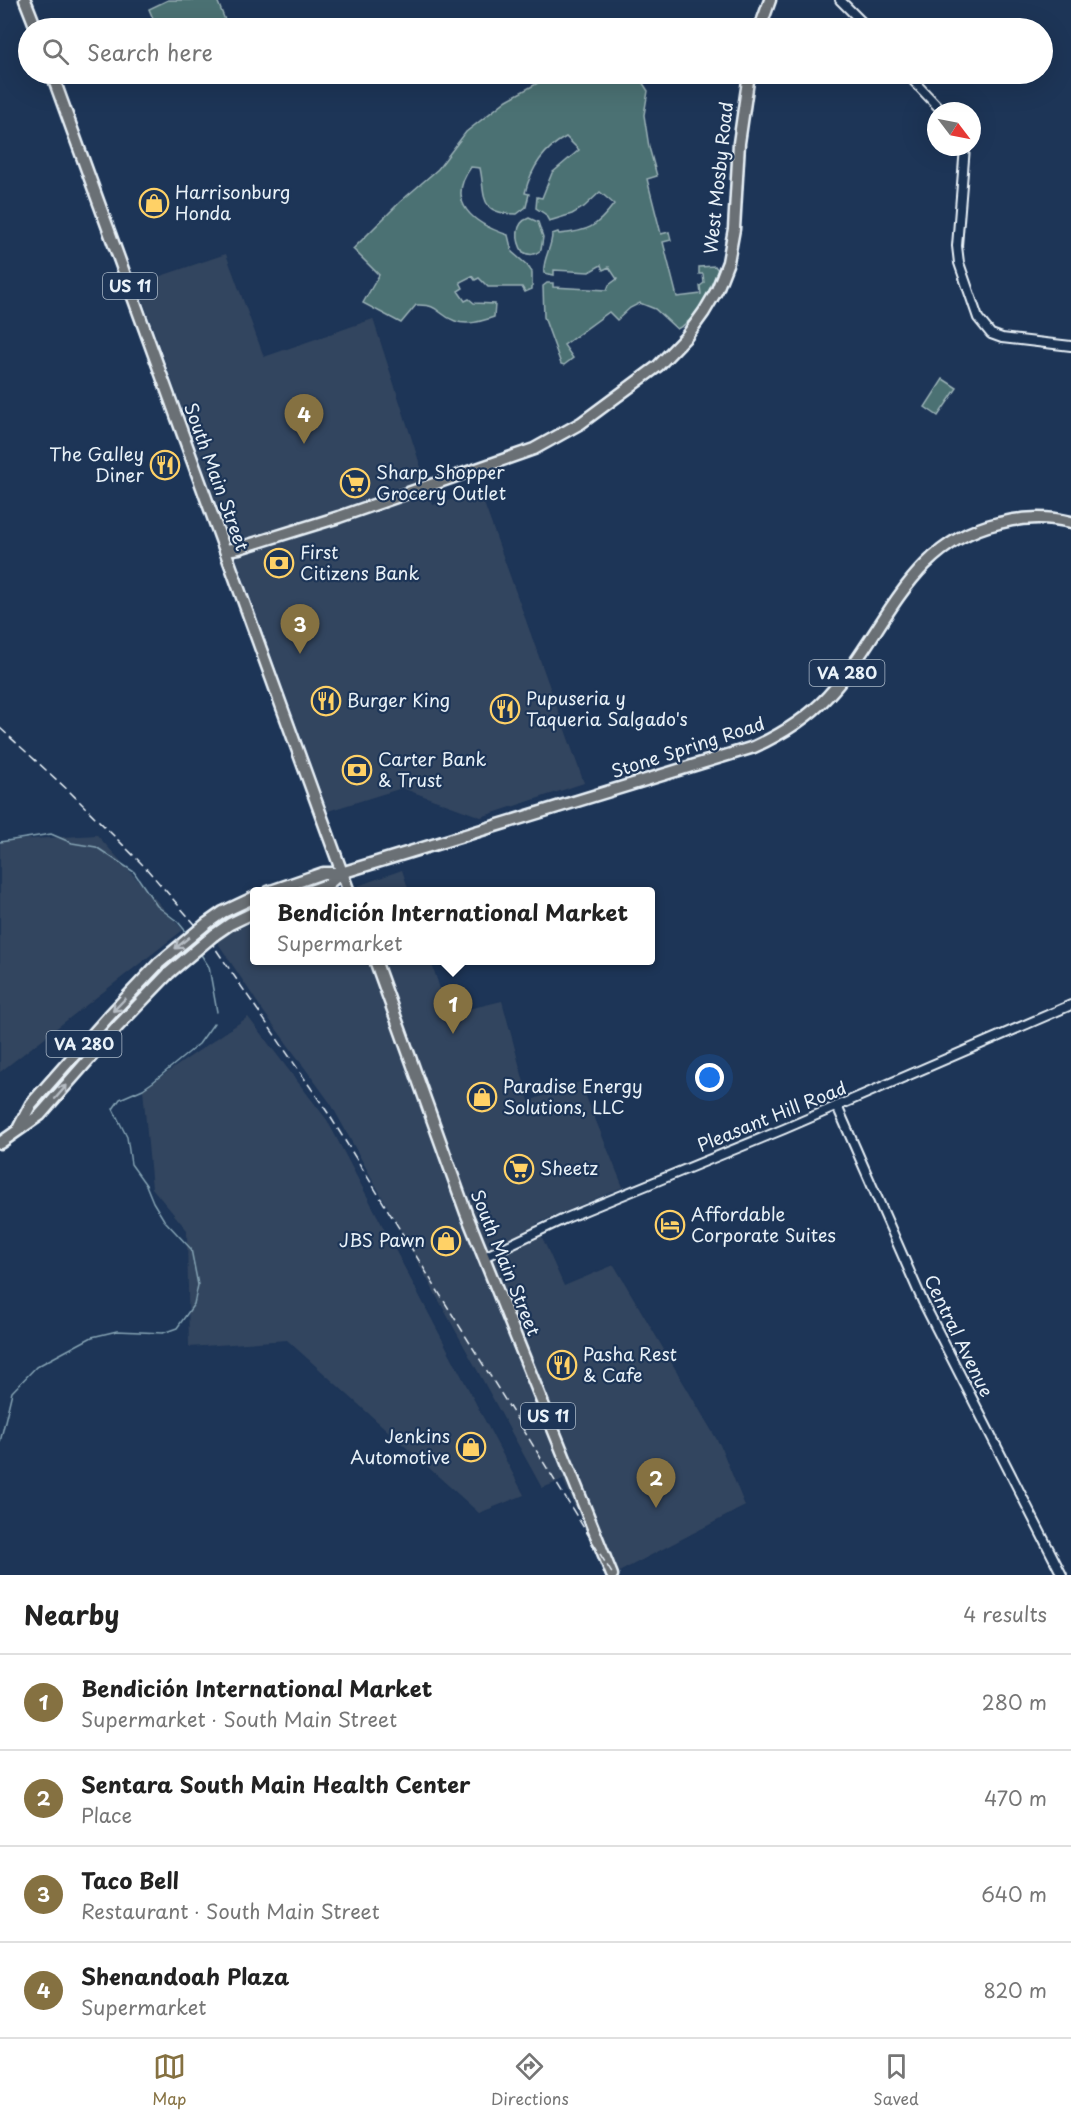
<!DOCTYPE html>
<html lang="en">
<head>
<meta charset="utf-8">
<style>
	body { margin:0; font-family:"Playpen Sans",sans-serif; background:#f6f6f6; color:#222 }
	.compass { position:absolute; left:927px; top:102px; width:54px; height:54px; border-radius:50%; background:#fff; box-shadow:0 6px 24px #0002; rotate:122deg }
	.you { position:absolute; left:710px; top:1078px; width:21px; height:21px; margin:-15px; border:4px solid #fff; border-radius:50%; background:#1a73e8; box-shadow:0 0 0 9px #1a73e833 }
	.badge { display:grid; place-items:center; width:39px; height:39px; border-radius:50%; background:#857141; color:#fff; font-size:20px; font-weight:700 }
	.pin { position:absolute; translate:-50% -50px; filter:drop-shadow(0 2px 3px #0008) }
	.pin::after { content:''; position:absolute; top:32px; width:21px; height:18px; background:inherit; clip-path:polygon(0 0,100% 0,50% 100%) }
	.popup { position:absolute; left:250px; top:887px; width:405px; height:78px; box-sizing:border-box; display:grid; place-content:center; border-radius:6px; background:#fff; filter:drop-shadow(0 2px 4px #0005); font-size:20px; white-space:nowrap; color:#767676 }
	.popup b { font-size:22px; color:#222 }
	.popup::after { content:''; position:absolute; left:50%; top:100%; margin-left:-12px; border:12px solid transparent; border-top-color:#fff }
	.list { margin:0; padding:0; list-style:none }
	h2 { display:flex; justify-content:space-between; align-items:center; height:78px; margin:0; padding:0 24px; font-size:26px }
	h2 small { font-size:20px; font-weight:400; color:#767676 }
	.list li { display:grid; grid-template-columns:39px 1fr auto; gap:18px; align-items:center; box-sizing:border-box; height:96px; padding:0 24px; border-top:2px solid #e0e0e0 }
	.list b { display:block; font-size:22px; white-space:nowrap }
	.list p { margin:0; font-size:20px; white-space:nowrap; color:#767676 }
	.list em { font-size:20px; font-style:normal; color:#767676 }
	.icon { flex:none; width:33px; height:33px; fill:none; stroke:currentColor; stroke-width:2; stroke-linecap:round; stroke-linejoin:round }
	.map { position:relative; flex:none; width:1071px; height:1575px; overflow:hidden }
	.search { position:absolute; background:#fff; box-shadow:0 6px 24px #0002; left:18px; right:18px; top:18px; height:66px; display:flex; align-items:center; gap:15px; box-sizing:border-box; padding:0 21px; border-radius:33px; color:#767676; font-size:22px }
	.sheet { height:462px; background:#fff }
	nav { display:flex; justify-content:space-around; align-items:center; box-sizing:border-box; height:84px; border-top:2px solid #e0e0e0; background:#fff; font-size:16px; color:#767676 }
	nav a { display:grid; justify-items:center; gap:3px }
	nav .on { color:#857141 }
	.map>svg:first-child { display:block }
	.built { fill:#33455e }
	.green { fill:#4c7173; stroke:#9ab1b6; stroke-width:1.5 }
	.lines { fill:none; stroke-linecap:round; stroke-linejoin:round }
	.stream { stroke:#84a2b3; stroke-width:1.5 }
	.minor-casing { stroke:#e8f1f8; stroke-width:12 }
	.major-casing { stroke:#e8f1f8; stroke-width:15 }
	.minor { stroke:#1d3557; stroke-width:8 }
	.major { stroke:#6b6f75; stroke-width:10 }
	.rail { stroke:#e8f1f8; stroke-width:1.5; stroke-dasharray:9 4.5; stroke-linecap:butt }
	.major-bridge-casing { stroke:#e8f1f8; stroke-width:15; stroke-linecap:butt }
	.major-bridge { stroke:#6b6f75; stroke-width:10 }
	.oneway { stroke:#b6bdc4 }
	.labels { text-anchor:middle; stroke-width:4.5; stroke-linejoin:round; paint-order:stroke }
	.shield { fill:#1d3557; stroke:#abb9c8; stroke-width:1.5 }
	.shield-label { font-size:16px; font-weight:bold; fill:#e8f1f8 }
	.street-label { font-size:18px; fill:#e8f1f8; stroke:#1d3557 }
	.poi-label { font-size:18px; fill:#e8f1f8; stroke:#1d3557; text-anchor:start }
</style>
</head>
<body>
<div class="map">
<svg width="1071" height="1575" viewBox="0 0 1071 1575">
	<rect width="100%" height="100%" fill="#1d3557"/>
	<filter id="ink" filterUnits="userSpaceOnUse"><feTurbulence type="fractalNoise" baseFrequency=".0167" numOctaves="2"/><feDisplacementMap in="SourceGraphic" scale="12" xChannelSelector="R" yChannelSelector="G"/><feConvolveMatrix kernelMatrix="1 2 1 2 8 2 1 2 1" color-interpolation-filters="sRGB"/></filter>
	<g filter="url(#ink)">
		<g class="built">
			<polygon points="226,254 264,357 373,319 433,505 480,492 584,783 481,817 402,788 328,811 137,284"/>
			<polygon points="97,835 183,930 0,1072 0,841"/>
			<polygon points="402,870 409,891 341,892"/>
			<polygon points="255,922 255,960 431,961 448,1014 502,1001 529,1101 580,1082 623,1187 536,1224 564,1286 614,1265 720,1445 745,1506 613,1575 605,1575 563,1480 542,1488 331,1104 261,1008 214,937"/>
			<polygon points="248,1017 327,1120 524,1495 479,1513 287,1340 189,1347 187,1230 152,1188 143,1089"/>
		</g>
		<g class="green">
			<polygon points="168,0 217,0 225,20 206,28 157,28 149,9"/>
			<path d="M554,74H637L648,91L644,115L649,147L657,176L647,179L661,234L669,232L671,240L663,242L677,297L701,294L700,286L704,283L703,274H699V267L715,266L718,270C709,290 698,320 677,329L655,309L640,303L630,308L617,320L609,312L564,345L573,358L564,365L561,364L544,317L543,286L547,283H553V287L607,290L609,285L617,279L609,267L603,270L601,265L589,272L554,270V275L544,273C542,260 552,248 552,234L558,232L559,234C588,231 596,228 614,204L600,192L584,207L572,214L549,221L545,214L536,208L537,197L542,198L552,173L579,150L566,137C543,149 531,168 525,193L529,194L526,207L517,214C477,214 486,195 480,168L471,167C445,203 474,224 508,235L512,252L527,265L532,272V289L525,292L522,287H488L479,278L475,280L472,276L460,282L463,288L458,291L465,301L469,299L474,303L495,304L494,317C482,321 467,326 455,321C436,314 440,304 416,305L401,323L363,303L379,275L353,249L400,202L438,169L466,132L507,100Z"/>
			<path d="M529,218L538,222L543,237L541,250C535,255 530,256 523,252C516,241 514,223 529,218Z"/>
			<polygon points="943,379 957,388 938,416 925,407"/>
		</g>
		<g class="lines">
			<g class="stream">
				<polyline points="0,842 51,834 72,843 96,847 134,872 157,906 178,922 188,934"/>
				<polyline points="200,953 209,967 217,1012"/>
				<polyline points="0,1442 12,1392 36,1367 92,1337 117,1331 163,1333 177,1328 194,1304 198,1285 191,1249 164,1220 153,1202 146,1185 131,1164 127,1137 113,1109 120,1099 143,1089 153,1082 199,1044 214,1023"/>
			</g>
			<g class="minor-casing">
				<g id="minor">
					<polyline points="840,0 868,28"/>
					<polyline points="907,74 942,111"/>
					<polyline points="965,147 957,246 959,263 978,318 991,334 1002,338 1071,346"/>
					<polyline points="837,1106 923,1302 1062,1575"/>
					<polyline points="484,1257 564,1219 784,1129 1071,1005"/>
				</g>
			</g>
			<g class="major-casing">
				<g id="major">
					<polyline points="25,0 36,28"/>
					<polyline points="760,28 770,0"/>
					<polyline points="52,74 349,892"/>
					<polyline points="226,550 239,548 339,517 534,449 581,423 658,366 686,337 704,312 717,290 728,262 734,229 739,143 749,74"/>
					<path d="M268,892L323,873H341L754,747C782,734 807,719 828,696C886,634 906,544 999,523C1023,517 1047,516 1071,522"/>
					<polyline points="308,892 327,885 341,873"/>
					<polyline points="206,924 223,912 255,897"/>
					<polyline points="214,935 230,924 255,912"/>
					<polyline points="375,960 466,1213 612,1575"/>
					<polyline points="19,1127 31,1104 108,1017 159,963"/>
					<polyline points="0,1143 40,1115 118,1026 169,973"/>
				</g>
			</g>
			<use href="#minor" class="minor"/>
			<use href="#major" class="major"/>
			<polyline class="rail" points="0,728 69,791 145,867 213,945 328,1113 613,1575"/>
			<g class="major-bridge-casing">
				<g id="major-bridge">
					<polyline points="159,963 206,924"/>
					<polyline points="169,973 214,935"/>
				</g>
			</g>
			<use href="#major-bridge" class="major-bridge"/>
		</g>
		<defs><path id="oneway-shaft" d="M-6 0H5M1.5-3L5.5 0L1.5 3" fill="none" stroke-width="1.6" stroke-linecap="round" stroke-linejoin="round" transform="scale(1.5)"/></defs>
		<g class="oneway">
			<use href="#oneway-shaft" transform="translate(182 943) rotate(141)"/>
			<use href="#oneway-shaft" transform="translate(119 1005) rotate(134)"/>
			<use href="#oneway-shaft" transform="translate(61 1092) rotate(-49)"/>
		</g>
	</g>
	<defs>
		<g id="shop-ring" transform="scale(1.5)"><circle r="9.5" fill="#1d3557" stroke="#ffd166" stroke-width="1.5"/><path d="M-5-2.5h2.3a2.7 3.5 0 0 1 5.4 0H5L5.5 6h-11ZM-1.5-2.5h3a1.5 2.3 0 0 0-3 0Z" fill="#ffd166"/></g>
		<g id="restaurant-ring" transform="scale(1.5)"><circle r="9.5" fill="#1d3557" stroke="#ffd166" stroke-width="1.5"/><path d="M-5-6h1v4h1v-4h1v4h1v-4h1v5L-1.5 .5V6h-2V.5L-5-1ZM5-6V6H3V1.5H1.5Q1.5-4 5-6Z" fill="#ffd166"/></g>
		<g id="supermarket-ring" transform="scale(1.5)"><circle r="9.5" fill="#1d3557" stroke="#ffd166" stroke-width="1.5"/><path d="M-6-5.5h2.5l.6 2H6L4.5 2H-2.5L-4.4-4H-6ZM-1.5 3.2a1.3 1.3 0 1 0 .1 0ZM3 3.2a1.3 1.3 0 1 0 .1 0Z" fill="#ffd166"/></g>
		<g id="bank-ring" transform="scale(1.5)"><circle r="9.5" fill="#1d3557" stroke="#ffd166" stroke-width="1.5"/><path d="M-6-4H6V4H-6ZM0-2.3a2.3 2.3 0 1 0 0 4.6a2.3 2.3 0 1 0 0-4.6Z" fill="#ffd166"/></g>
		<g id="hotel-ring" transform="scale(1.5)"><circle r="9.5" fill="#1d3557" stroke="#ffd166" stroke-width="1.5"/><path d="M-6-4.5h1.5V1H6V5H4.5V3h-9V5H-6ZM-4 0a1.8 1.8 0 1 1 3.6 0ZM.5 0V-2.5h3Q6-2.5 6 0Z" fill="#ffd166"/></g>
	</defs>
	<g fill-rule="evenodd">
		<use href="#shop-ring" x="154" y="203"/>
		<use href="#restaurant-ring" x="165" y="465"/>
		<use href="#supermarket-ring" x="355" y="483"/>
		<use href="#bank-ring" x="279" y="563"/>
		<use href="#restaurant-ring" x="326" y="701"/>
		<use href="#restaurant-ring" x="505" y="709"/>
		<use href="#bank-ring" x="357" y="770"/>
		<use href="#shop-ring" x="482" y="1097"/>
		<use href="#supermarket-ring" x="519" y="1169"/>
		<use href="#hotel-ring" x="670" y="1225"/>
		<use href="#shop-ring" x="446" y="1241"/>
		<use href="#restaurant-ring" x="562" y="1365"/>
		<use href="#shop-ring" x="471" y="1447"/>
	</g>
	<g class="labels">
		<g class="shield">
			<rect x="103" y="273" width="54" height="26" rx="4.5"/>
			<rect x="809.5" y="660" width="75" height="26" rx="4.5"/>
			<rect x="46.5" y="1031" width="75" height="26" rx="4.5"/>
			<rect x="521" y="1403" width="54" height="26" rx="4.5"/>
		</g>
		<g class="shield-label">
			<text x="130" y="292">US 11</text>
			<text x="847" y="679">VA 280</text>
			<text x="84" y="1050">VA 280</text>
			<text x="548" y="1422">US 11</text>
		</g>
		<g class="street-label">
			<text transform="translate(719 178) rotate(-84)" y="6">West Mosby Road</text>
			<text transform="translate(216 477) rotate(70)" y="6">South Main Street</text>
			<text transform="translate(688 748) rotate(-18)" y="6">Stone Spring Road</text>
			<text transform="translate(772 1117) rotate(-22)" y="6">Pleasant Hill Road</text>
			<text transform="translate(505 1263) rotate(68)" y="6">South Main Street</text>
			<text transform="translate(958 1336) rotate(64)" y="6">Central Avenue</text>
		</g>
		<g class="poi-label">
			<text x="175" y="199">Harrisonburg<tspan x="175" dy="21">Honda</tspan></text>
			<text x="144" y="461" text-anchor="end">The Galley<tspan x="144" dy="21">Diner</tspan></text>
			<text x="376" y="479">Sharp Shopper<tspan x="376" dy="21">Grocery Outlet</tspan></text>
			<text x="300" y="559">First<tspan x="300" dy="21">Citizens Bank</tspan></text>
			<text x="526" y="705">Pupuseria y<tspan x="526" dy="21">Taqueria Salgado's</tspan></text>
			<text x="347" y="707">Burger King</text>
			<text x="378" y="766">Carter Bank<tspan x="378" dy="21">&amp; Trust</tspan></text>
			<text x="503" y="1093">Paradise Energy<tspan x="503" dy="21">Solutions, LLC</tspan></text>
			<text x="540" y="1175">Sheetz</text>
			<text x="691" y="1221">Affordable<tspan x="691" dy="21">Corporate Suites</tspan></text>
			<text x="425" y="1247" text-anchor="end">JBS Pawn</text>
			<text x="583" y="1361">Pasha Rest<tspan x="583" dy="21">&amp; Cafe</tspan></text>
			<text x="450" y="1443" text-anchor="end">Jenkins<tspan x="450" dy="21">Automotive</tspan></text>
		</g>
	</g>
</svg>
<svg class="compass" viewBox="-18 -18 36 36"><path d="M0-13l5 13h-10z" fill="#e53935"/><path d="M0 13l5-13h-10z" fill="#767676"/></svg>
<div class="you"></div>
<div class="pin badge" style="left:453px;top:1034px">1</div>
<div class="popup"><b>Bendición International Market</b>Supermarket</div>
<div class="pin badge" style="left:656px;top:1508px">2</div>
<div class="pin badge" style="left:300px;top:654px">3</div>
<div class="pin badge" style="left:304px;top:444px">4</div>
<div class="search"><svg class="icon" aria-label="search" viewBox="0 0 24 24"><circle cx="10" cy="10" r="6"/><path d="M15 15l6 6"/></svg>Search here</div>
</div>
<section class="sheet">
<h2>Nearby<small>4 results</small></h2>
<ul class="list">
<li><span class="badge">1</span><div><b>Bendición International Market</b><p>Supermarket · South Main Street</p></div><em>280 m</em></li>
<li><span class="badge">2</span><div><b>Sentara South Main Health Center</b><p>Place</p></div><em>470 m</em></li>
<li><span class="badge">3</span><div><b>Taco Bell</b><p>Restaurant · South Main Street</p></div><em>640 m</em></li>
<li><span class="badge">4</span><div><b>Shenandoah Plaza</b><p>Supermarket</p></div><em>820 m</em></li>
</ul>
</section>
<nav>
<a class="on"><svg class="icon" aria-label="map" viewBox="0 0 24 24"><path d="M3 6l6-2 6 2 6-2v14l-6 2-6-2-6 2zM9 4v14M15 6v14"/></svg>Map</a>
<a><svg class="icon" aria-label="directions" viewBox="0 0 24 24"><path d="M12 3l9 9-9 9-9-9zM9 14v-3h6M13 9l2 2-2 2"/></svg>Directions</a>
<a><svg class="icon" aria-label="saved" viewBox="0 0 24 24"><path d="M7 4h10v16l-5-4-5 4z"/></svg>Saved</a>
</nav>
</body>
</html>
